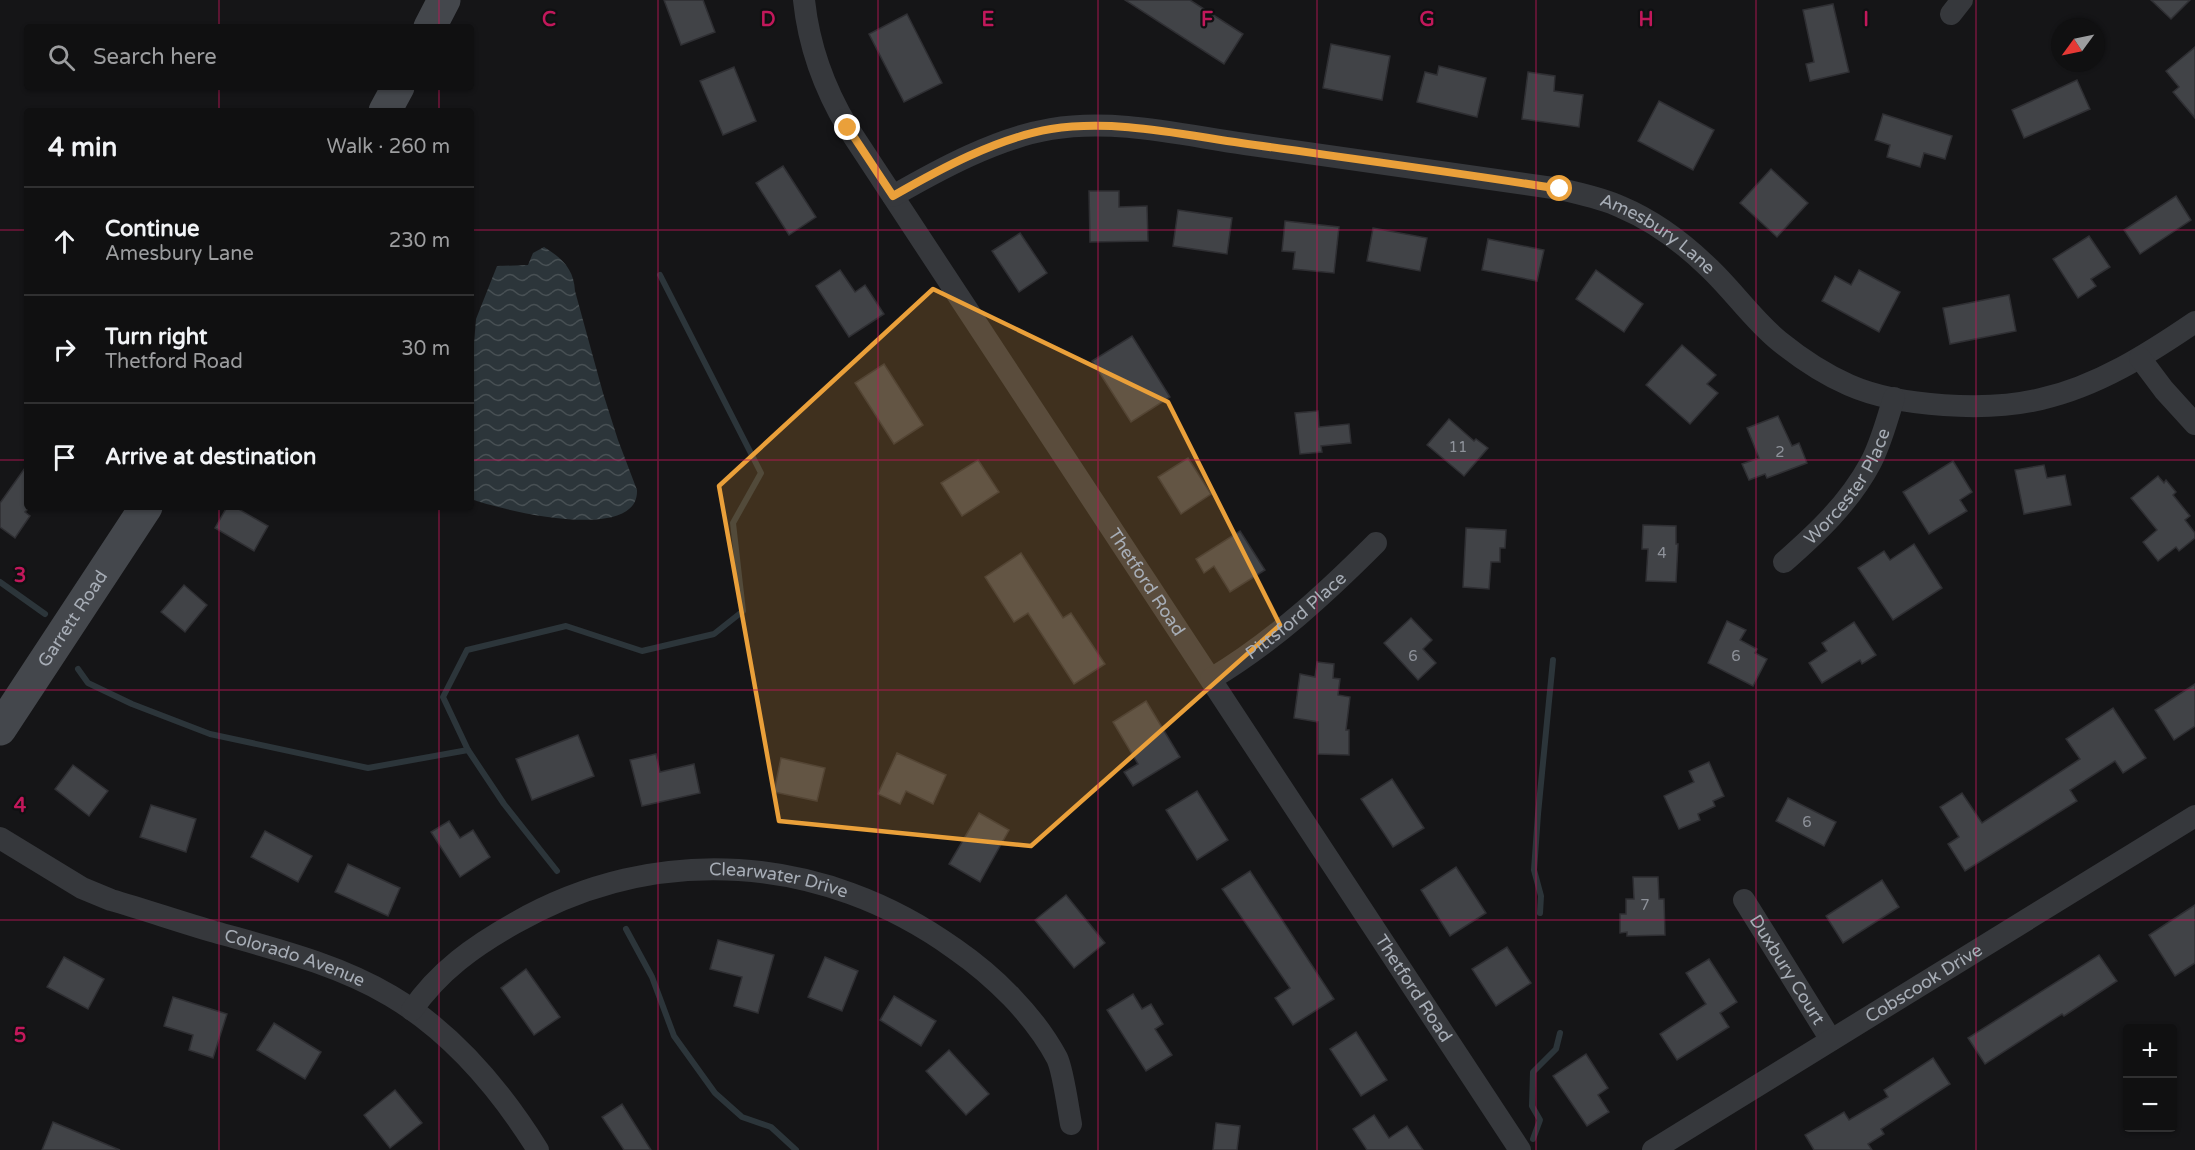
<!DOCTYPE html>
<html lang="en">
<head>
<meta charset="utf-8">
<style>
	body { margin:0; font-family:"Varela Round",sans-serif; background:#1e1e1f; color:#f1f3f6 }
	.controls { position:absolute; right:18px; bottom:18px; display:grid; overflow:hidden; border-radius:6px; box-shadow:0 2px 4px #0004 }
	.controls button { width:54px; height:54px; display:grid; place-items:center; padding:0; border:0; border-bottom:2px solid #303031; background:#101011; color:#f1f3f6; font:30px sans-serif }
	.compass { position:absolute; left:2051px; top:18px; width:54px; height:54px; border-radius:50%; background:#101011; box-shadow:0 2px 4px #0004; rotate:237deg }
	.stop { position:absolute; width:18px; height:18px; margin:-14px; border:4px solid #eaa03a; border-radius:50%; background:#fff }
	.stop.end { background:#eaa03a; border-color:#fff; box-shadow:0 2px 6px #0008 }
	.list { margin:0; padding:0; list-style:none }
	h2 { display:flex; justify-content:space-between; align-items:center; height:78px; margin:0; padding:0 24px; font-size:26px }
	h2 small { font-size:20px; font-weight:400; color:#9c9d9f }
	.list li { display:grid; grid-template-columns:39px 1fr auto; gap:18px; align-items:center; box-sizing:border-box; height:108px; padding:0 24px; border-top:2px solid #303031 }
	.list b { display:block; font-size:22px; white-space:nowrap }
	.list p { margin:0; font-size:20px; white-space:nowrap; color:#9c9d9f }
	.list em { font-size:20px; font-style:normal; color:#9c9d9f }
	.icon { flex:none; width:33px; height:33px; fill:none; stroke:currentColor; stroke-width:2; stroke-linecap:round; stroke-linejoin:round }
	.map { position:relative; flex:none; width:2195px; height:1150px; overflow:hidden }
	.search { position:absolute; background:#101011; box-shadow:0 2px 4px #0004; left:24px; top:24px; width:450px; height:66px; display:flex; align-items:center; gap:15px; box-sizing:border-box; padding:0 21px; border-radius:6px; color:#9c9d9f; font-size:22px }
	.panel { position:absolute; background:#101011; box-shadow:0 2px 4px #0004; left:24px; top:108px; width:450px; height:402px; border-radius:6px }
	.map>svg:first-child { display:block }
	.water { fill:url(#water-waves) }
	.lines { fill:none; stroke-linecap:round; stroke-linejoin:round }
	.stream { stroke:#2c353a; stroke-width:6 }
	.building { fill:#414347; stroke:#2f2f33; stroke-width:1.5 }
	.street { stroke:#36383c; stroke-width:22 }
	.secondary { stroke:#44474c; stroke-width:33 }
	.route { stroke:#eaa03a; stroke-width:8 }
	.marked { fill:#eaa03a; fill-opacity:0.2; stroke:#eaa03a; stroke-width:4.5; stroke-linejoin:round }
	.grid { fill:none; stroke:#c2185b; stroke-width:1.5; stroke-opacity:0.55 }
	.labels { text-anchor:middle; stroke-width:4.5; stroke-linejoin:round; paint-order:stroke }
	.number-label { font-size:15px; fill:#8e929a }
	.street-label { font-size:18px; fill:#a7adb6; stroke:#101012 }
	.grid-label { font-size:20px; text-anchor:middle; font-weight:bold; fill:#c2185b; stroke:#101012; stroke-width:4.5; stroke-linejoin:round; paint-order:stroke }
</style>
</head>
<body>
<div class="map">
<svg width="2195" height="1150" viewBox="0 0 2195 1150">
	<defs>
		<pattern id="water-waves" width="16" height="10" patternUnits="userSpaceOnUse" patternTransform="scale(1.5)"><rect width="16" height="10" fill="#2c353a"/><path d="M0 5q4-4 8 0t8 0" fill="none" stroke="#485054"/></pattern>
	</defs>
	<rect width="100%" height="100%" fill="#151517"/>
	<path class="water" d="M544,247C562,258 574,269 575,291L603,393L618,440L637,490C639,545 498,509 471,499V380L476,319L497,266L528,265L533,253Z"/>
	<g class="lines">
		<g class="stream">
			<polyline points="0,582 45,614"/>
			<polyline points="78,669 88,683 132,704 210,734 368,768 468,750"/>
			<polyline points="557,871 504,804 468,750 443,697 467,650 566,626 642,651 714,634 743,611 733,523 761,473 660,275"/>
			<polyline points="1540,913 1541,896 1534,870 1538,814 1553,660"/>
			<polyline points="626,929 652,977 674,1036 715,1093 742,1117 771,1127 796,1150"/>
			<polyline points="1533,1139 1540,1120 1532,1106 1533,1072 1556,1049 1560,1033"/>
		</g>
	</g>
	<g class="building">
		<polygon points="664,0 703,0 715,32 681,45"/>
		<polygon points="1125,0 1190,0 1243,34 1224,64"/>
		<polygon points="2151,0 2190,0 2171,19"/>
		<polygon points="1833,4 1849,72 1810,81 1806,64 1814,62 1803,10"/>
		<polygon points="907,14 942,83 904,102 869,34"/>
		<polygon points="1331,44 1390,56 1382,100 1323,88"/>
		<polygon points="2195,47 2195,118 2173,92 2179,87 2166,71"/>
		<polygon points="1439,66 1486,78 1477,117 1417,102 1425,72 1437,75"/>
		<polygon points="734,67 756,121 723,135 700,81"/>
		<polygon points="1528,72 1555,76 1554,91 1583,95 1579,127 1522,119"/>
		<polygon points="2077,80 2090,109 2024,138 2012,110"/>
		<polygon points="1659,101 1714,130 1693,170 1638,141"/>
		<polygon points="1883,114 1952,136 1945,159 1924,153 1920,167 1887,157 1890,145 1875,140"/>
		<polygon points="783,166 816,217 789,235 756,183"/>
		<polygon points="1771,169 1808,203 1777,237 1740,203"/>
		<polygon points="1089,191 1119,191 1119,207 1147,206 1148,241 1090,242"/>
		<polygon points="2176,196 2191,220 2140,254 2124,230"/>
		<polygon points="1178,210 1232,218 1227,254 1173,246"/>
		<polygon points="1285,221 1339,227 1334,273 1293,269 1295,252 1282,251"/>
		<polygon points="1373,228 1427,238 1420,271 1367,261"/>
		<polygon points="1020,233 1047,273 1019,292 992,251"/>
		<polygon points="2089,236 2110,267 2091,279 2096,286 2078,298 2053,259"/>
		<polygon points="1488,239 1544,250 1537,281 1482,270"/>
		<polygon points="840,270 855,292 865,285 884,314 849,337 816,286"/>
		<polygon points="1596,270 1643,304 1624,332 1576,299"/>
		<polygon points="1859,270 1900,292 1879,332 1822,301 1835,276 1851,285"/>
		<polygon points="2009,295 2016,331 1950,344 1943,308"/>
		<polygon points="1132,336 1170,397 1131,422 1092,361"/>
		<polygon points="1682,345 1716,375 1707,384 1718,393 1690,424 1646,385"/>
		<polygon points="884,364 923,425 894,444 855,383"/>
		<polygon points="1318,411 1319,427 1349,424 1351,443 1321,446 1322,452 1300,454 1295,413"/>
		<polygon points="1778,416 1792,446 1799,443 1807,463 1767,478 1765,474 1749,480 1742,464 1759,458 1747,428"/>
		<polygon points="1449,419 1474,441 1476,439 1488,448 1464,476 1427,445"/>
		<polygon points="1188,458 1211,494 1181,514 1158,477"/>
		<polygon points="978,460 999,492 962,516 941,483"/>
		<polygon points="1953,461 1972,492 1960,500 1967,511 1929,534 1903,492"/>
		<polygon points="27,465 27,510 25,512 30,516 15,538 0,527 0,503"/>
		<polygon points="2044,465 2047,478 2065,475 2071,505 2024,514 2015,470"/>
		<polygon points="2158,476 2164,483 2166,480 2176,492 2173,495 2190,516 2185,520 2195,533 2195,538 2179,551 2176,547 2158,561 2143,542 2157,530 2131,498"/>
		<polygon points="227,507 235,507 268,526 254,551 215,528"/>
		<polygon points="1643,525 1676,526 1676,544 1678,544 1676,582 1646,581 1648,549 1642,549"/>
		<polygon points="1466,528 1506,530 1505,548 1500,548 1500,562 1491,562 1489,589 1463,587"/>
		<polygon points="1240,531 1265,570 1230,592 1214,566 1204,573 1196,559"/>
		<polygon points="1914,544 1942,588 1893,620 1858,568 1884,551 1890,560"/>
		<polygon points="1021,553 1063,618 1071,613 1105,664 1074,684 1028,613 1014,622 985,577"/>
		<polygon points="184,585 207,605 185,632 161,612"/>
		<polygon points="1411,618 1432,640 1423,649 1436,663 1418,680 1384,643"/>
		<polygon points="1727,621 1746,630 1740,640 1757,649 1755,653 1767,659 1753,686 1708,663"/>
		<polygon points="1854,622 1876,655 1862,664 1860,660 1822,683 1809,663 1827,651 1822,643"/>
		<polygon points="1317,662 1334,664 1333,678 1340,679 1338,695 1350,697 1346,730 1349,730 1349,755 1318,754 1318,722 1294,718 1300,674 1315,677"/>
		<polygon points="2195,684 2195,726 2174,740 2155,710"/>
		<polygon points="1146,701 1180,757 1133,786 1124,772 1138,764 1113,722"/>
		<polygon points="2113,708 2146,758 2123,773 2115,761 2070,790 2077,801 1965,871 1948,844 1959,837 1940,807 1962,793 1982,823 2080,759 2066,739"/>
		<polygon points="578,735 594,776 532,800 516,759"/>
		<polygon points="897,753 946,775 933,804 906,791 900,804 878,794"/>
		<polygon points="656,754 660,772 694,764 700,793 642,806 630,760"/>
		<polygon points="781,758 825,768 817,801 774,792"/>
		<polygon points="1709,762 1724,796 1713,801 1715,806 1698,814 1700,820 1679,829 1664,796 1694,782 1689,771"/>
		<polygon points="73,765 108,791 89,816 55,789"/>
		<polygon points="1392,779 1424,828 1393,847 1361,799"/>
		<polygon points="1197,791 1228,840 1197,860 1166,810"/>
		<polygon points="1788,798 1836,822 1824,846 1776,821"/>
		<polygon points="151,805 196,819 186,852 140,837"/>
		<polygon points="979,813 1009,830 980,882 949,864"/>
		<polygon points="449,821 460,838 473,830 490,857 460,877 431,832"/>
		<polygon points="265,831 312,856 298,882 251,857"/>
		<polygon points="348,864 400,888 388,916 335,892"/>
		<polygon points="1456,867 1486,913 1450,936 1421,890"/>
		<polygon points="1250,871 1334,999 1293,1025 1275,998 1290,988 1222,889"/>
		<polygon points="1633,877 1658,877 1659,899 1664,899 1665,935 1627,936 1627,932 1620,933 1620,914 1626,914 1626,899 1634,899"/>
		<polygon points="1882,880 1899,907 1843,943 1826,916"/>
		<polygon points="1066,895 1105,943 1074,968 1035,920"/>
		<polygon points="2195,905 2195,963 2175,976 2149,935"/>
		<polygon points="718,940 774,955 758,1013 734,1006 742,977 710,969"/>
		<polygon points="1507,947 1531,983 1496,1006 1472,969"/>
		<polygon points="2099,955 2117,981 2064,1016 2062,1014 1985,1064 1968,1038"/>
		<polygon points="64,957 104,979 88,1009 47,987"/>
		<polygon points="825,957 858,971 842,1011 808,997"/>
		<polygon points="1709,959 1737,1002 1720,1013 1729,1027 1677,1060 1660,1034 1706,1004 1686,973"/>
		<polygon points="526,969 560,1017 534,1035 501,988"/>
		<polygon points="1133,994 1142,1009 1151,1004 1163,1024 1155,1029 1172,1055 1146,1071 1107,1010"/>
		<polygon points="894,996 936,1021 921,1046 880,1020"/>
		<polygon points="173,997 227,1014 213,1058 189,1050 193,1035 164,1026"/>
		<polygon points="274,1023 321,1052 305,1079 257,1050"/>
		<polygon points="1356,1032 1387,1080 1361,1096 1330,1049"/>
		<polygon points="949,1050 989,1094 966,1115 926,1071"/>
		<polygon points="1586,1054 1608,1088 1598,1095 1609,1112 1587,1126 1553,1076"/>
		<polygon points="1933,1058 1950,1084 1881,1129 1884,1134 1868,1144 1872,1150 1814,1150 1805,1135 1844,1112 1849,1120 1888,1097 1884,1090"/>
		<polygon points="395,1090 422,1123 390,1148 364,1115"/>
		<polygon points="622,1104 651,1150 624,1150 602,1117"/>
		<polygon points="1374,1115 1389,1138 1407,1126 1423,1150 1367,1150 1353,1129"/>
		<polygon points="53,1122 120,1150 42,1150"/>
		<polygon points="1216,1123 1240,1126 1237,1150 1213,1150"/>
	</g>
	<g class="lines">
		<g class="street">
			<path id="s1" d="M804,0C809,48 824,88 848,128L1520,1150"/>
			<polyline points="1951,14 1962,0"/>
			<path id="s2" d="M893,196C940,169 997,138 1051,129C1115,118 1182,135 1245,144C1350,158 1455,173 1560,189C1581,194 1602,198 1621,207C1652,220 1683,243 1707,266C1733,290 1752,319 1779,341C1800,358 1824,374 1849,385C1899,407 1988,412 2041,399C2098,386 2148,354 2195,322"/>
			<polyline points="2140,358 2164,390 2195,424"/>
			<path id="s3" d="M1784,562C1817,533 1849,503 1870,464C1881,444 1887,419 1894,398"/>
			<path id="s4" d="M1211,679C1273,642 1325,594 1376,543"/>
			<path id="s5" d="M0,838L82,888L111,900C146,910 180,922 215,932C275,949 337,964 391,996C453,1033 500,1089 538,1150"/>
			<path id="s6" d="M1744,900L1831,1040"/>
			<path id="s7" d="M412,1010C439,971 474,946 515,923C657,842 823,854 955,949C994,976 1034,1015 1057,1058C1063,1070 1068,1108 1071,1124"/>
			<path id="s8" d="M1653,1150L2195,816"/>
		</g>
		<g class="secondary">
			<polyline points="430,27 444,0"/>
			<polyline points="385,111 398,87"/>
			<path id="s9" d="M0,729L146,507"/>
		</g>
	</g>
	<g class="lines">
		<path class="route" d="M848,128L893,196C940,169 997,138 1051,129C1113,119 1179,134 1241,143C1347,158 1454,172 1560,189"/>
	</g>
	<path class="marked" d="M933,289L1168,402L1280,625L1031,846L779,821L719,486Z"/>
	<path class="grid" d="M219,0V27M439,0V27M658,0V1150M878,0V1150M1098,0V1150M1317,0V1150M1536,0V1150M1756,0V1150M1976,0V1150M219,87V111M439,87V111M0,230H27M471,230H2195M0,460H27M471,460H2195M219,507V1150M439,507V1150M0,690H2195M0,920H2195"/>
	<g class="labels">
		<g class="number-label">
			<text x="1458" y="452">11</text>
			<text x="1780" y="457">2</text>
			<text x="1662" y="558">4</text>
			<text x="1413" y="661">6</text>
			<text x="1736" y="661">6</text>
			<text x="1807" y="827">6</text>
			<text x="1645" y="910">7</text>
		</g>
		<g class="street-label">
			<text dy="6" stroke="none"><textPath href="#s2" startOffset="795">Amesbury Lane</textPath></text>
			<text dy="6" stroke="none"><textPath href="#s3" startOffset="100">Worcester Place</textPath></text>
			<text dy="6" stroke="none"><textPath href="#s1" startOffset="680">Thetford Road</textPath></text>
			<text dy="6" stroke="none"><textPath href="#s4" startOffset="106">Pittsford Place</textPath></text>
			<text dy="6" stroke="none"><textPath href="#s9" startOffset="132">Garrett Road</textPath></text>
			<text dy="6" stroke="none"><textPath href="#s7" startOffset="410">Clearwater Drive</textPath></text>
			<text dy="6" stroke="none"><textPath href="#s5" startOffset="320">Colorado Avenue</textPath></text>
			<text dy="6" stroke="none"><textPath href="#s6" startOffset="82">Duxbury Court</textPath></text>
			<text dy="6" stroke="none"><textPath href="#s8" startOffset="318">Cobscook Drive</textPath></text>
			<text dy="6" stroke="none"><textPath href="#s1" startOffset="1166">Thetford Road</textPath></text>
		</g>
	</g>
	<g class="grid-label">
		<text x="549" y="26">C</text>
		<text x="768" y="26">D</text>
		<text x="988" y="26">E</text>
		<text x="1207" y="26">F</text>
		<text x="1427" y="26">G</text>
		<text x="1646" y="26">H</text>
		<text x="1866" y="26">I</text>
		<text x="20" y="582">3</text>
		<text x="20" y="812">4</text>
		<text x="20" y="1042">5</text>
	</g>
</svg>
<div class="controls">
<button>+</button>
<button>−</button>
</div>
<svg class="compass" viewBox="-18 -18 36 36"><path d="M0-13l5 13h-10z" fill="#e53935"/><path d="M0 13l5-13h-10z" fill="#9c9d9f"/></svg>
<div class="stop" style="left:1560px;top:189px"></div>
<div class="stop end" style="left:848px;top:128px"></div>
<div class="search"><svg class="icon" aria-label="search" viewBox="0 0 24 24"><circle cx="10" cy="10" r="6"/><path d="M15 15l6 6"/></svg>Search here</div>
<section class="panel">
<h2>4 min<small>Walk · 260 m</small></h2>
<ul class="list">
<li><svg class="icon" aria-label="ahead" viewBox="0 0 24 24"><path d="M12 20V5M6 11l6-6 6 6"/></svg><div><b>Continue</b><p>Amesbury Lane</p></div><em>230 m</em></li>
<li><svg class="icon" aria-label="right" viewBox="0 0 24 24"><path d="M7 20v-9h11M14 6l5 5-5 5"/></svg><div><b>Turn right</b><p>Thetford Road</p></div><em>30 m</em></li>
<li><svg class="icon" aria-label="arrive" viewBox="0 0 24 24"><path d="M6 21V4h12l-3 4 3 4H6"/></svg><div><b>Arrive at destination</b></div></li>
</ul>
</section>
</div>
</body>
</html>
